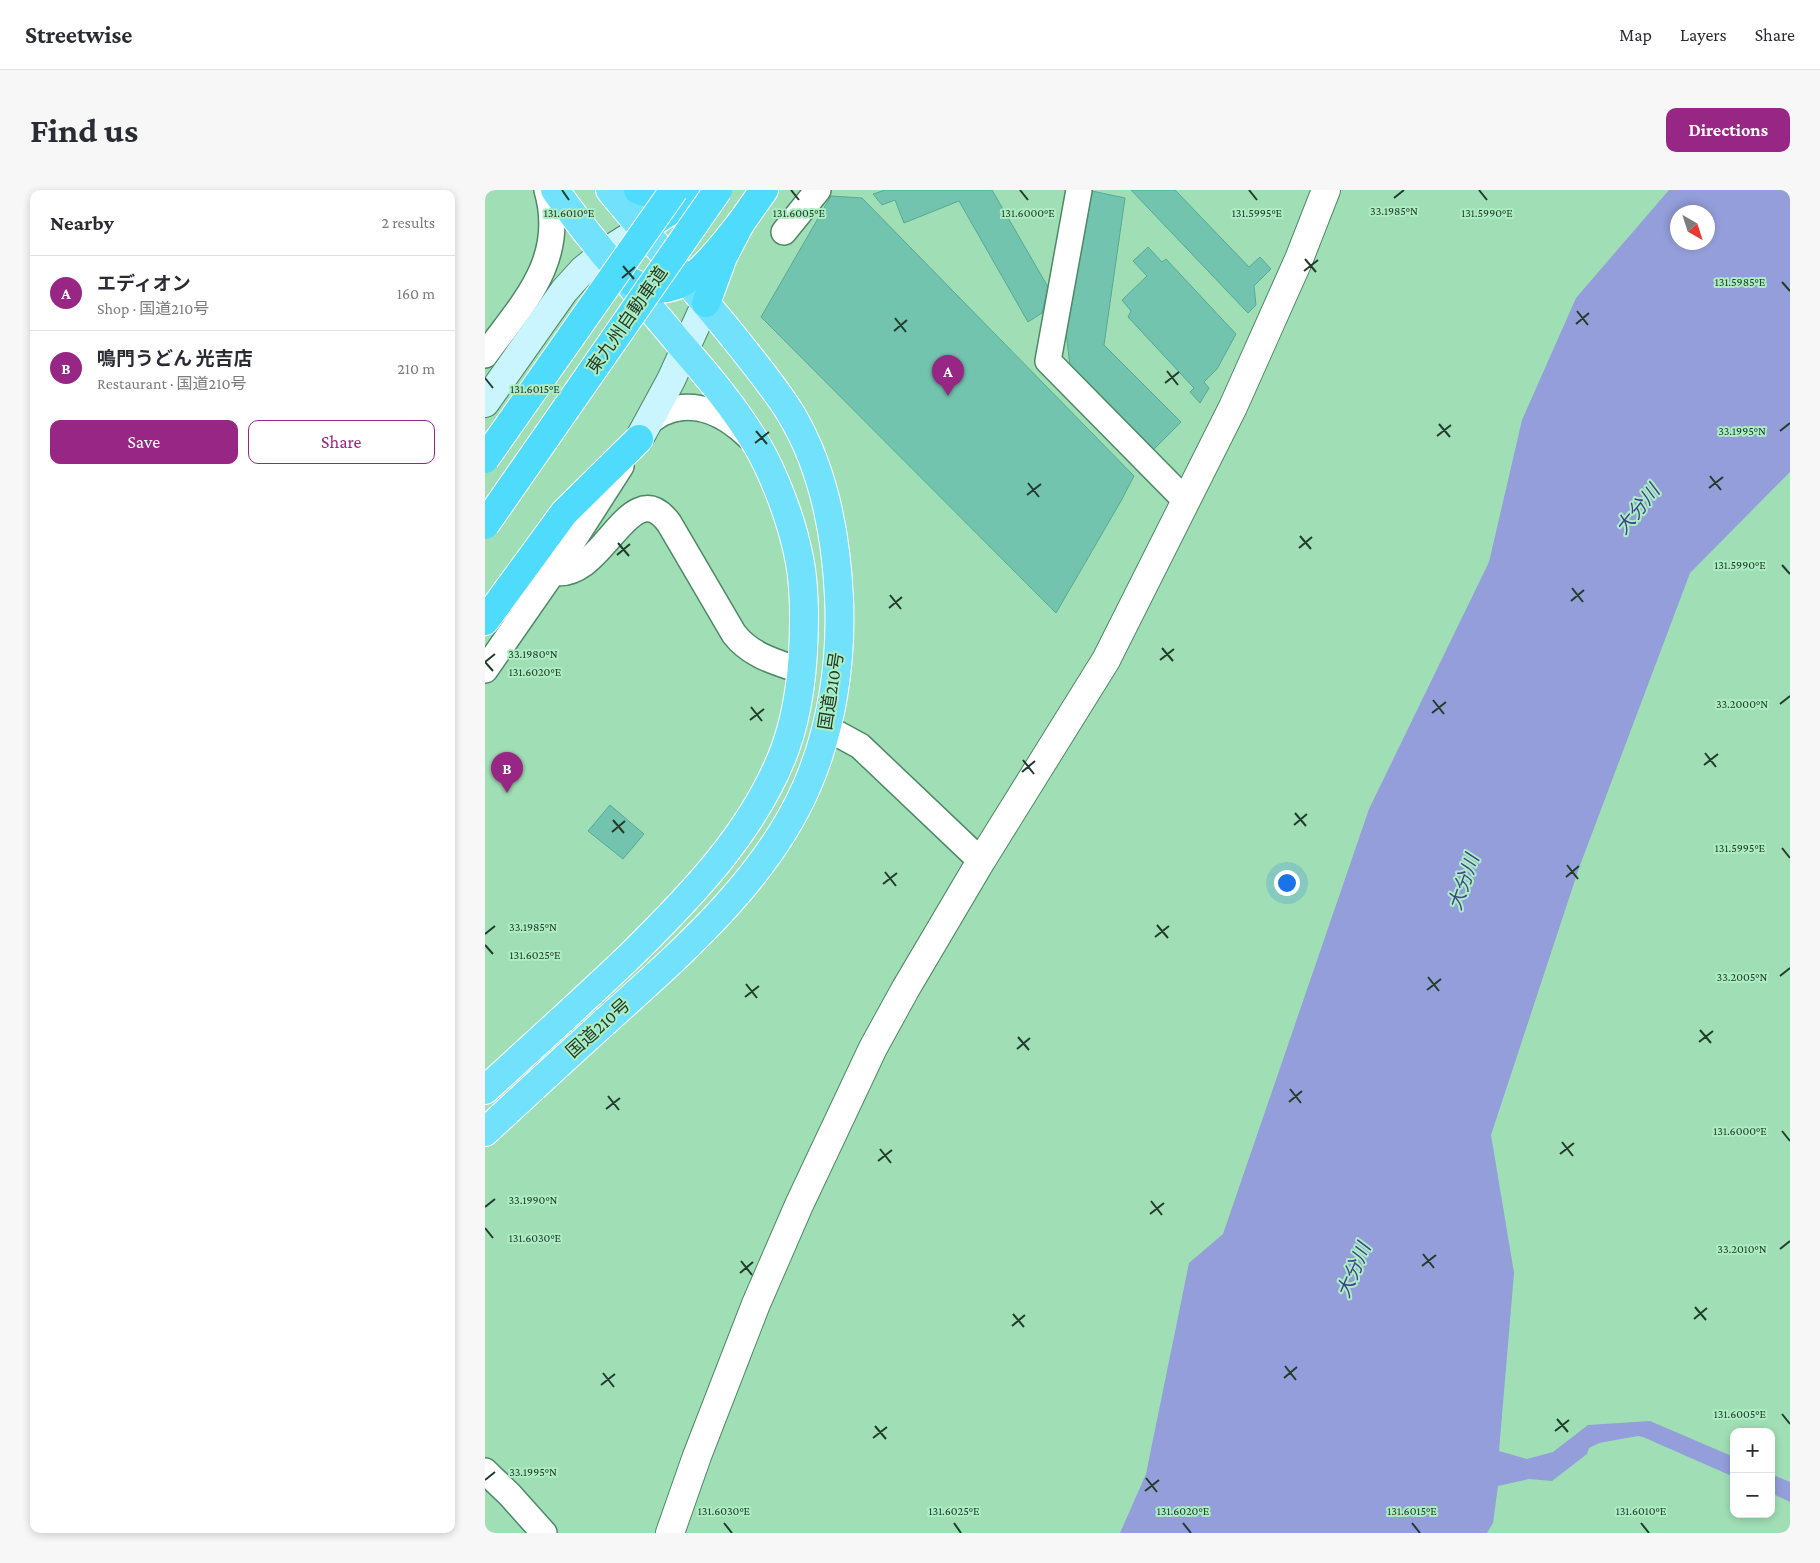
<!DOCTYPE html>
<html lang="en">
<head>
<meta charset="utf-8">
<style>
	body { margin:0; font-family:"Crimson Pro","Noto Sans JP",serif; background:#f7f7f7; color:#2b2b33 }
	.controls { position:absolute; right:15px; bottom:15px; display:grid; overflow:hidden; border-radius:10px; box-shadow:0 2px 8px #0003 }
	.controls button { width:45px; height:45px; display:grid; place-items:center; padding:0; border:0; border-bottom:1px solid #e1e1e2; background:#fff; color:#2b2b33; font:25px sans-serif }
	.compass { position:absolute; left:1185px; top:15px; width:45px; height:45px; border-radius:50%; background:#fff; box-shadow:0 2px 8px #0003; rotate:141deg }
	.you { position:absolute; left:801px; top:692px; width:18px; height:18px; margin:-12px; border:4px solid #fff; border-radius:50%; background:#1a73e8; box-shadow:0 0 0 8px #1a73e833 }
	.badge { display:grid; place-items:center; width:32px; height:32px; border-radius:50%; background:#982684; color:#fff; font-size:16px; font-weight:700 }
	.pin { position:absolute; translate:-50% -41px; filter:drop-shadow(0 1px 2px #0008) }
	.pin::after { content:''; position:absolute; top:26px; width:18px; height:15px; background:inherit; clip-path:polygon(0 0,100% 0,50% 100%) }
	.list { margin:0; padding:0; list-style:none }
	h2 { display:flex; justify-content:space-between; align-items:center; height:65px; margin:0; padding:0 20px; font-size:21px }
	h2 small { font-size:16px; font-weight:400; color:#7c7c81 }
	.list li { display:grid; grid-template-columns:32px 1fr auto; gap:15px; align-items:center; box-sizing:border-box; height:75px; padding:0 20px; border-top:1px solid #e1e1e2 }
	.list b { display:block; font-size:19px; white-space:nowrap }
	.list p { margin:0; font-size:16px; white-space:nowrap; color:#7c7c81 }
	.list em { font-size:16px; font-style:normal; color:#7c7c81 }
	.actions { display:flex; gap:10px; padding:15px 20px }
	.actions a { flex:1; padding:11px 0; border:1px solid #982684; border-radius:10px; text-align:center; font-size:18px; color:#982684 }
	.actions .main { background:#982684; color:#fff }
	.map { position:relative; flex:none; width:1305px; height:1343px; overflow:hidden; border-radius:10px }
	header { display:flex; align-items:center; gap:30px; box-sizing:border-box; height:70px; padding:0 25px; background:#fff; border-bottom:1px solid #e1e1e2 }
	header strong { font-size:24px }
	nav { display:flex; gap:28px; margin-inline-start:auto; font-size:18px }
	.intro { display:flex; align-items:center; justify-content:space-between; box-sizing:border-box; height:120px; padding:0 30px }
	h1 { margin:0; font-size:35px }
	.button { padding:12px 22px; border-radius:10px; background:#982684; color:#fff; font-size:18px; font-weight:700 }
	main { display:flex; gap:30px; padding:0 30px }
	aside { flex:1; background:#fff; border-radius:10px; box-shadow:0 2px 8px #0003 }
	.map>svg:first-child { display:block }
	.water { fill:#939eda; fill-rule:evenodd }
	.building { fill:#72c4af; stroke:#57a995 }
	.lines { fill:none; stroke-linecap:round; stroke-linejoin:round }
	.minor-casing { stroke:#4c8964; stroke-width:28 }
	.tertiary-casing { stroke:#4c8964; stroke-width:30 }
	.secondary-casing { stroke:#4c8964; stroke-width:30 }
	.trunk-casing { stroke:#fff; stroke-width:30 }
	.motorway-casing { stroke:#fff; stroke-width:30 }
	.minor { stroke:#fff; stroke-width:25 }
	.tertiary { stroke:#fff; stroke-width:28 }
	.secondary { stroke:#caf4fe; stroke-width:28 }
	.trunk { stroke:#72e2fc; stroke-width:28 }
	.motorway { stroke:#4fdbfb; stroke-width:28 }
	.motorway-bridge-casing { stroke:#fff; stroke-width:30; stroke-linecap:butt }
	.motorway-bridge { stroke:#4fdbfb; stroke-width:28 }
	.ticks { fill:none; stroke:#223c2c; stroke-width:2 }
	.labels { text-anchor:middle; stroke-width:4; stroke-linejoin:round; paint-order:stroke }
	.street-label { font-size:18px; fill:#223c2c; stroke:#adedc3 }
	.water-label { font-size:19px; font-style:italic; fill:#3d448c; stroke:#adedc3 }
	.ticks-label { font-size:12px; text-anchor:middle; fill:#223c2c; stroke:#adedc3; stroke-width:4; stroke-linejoin:round; paint-order:stroke }
</style>
</head>
<body>
<header>
<strong>Streetwise</strong>
<nav><a>Map</a><a>Layers</a><a>Share</a></nav>
</header>
<div class="intro"><h1>Find us</h1><a class="button">Directions</a></div>
<main>
<aside>
<h2>Nearby<small>2 results</small></h2>
<ul class="list">
<li><span class="badge">A</span><div><b>エディオン</b><p>Shop · 国道210号</p></div><em>160 m</em></li>
<li><span class="badge">B</span><div><b>鳴門うどん 光吉店</b><p>Restaurant · 国道210号</p></div><em>210 m</em></li>
</ul>
<div class="actions"><a class="main">Save</a><a>Share</a></div>
</aside>
<div class="map">
<svg width="1305" height="1343" viewBox="0 0 1305 1343">
	<rect width="100%" height="100%" fill="#a0dfb6"/>
	<g class="water">
		<path d="M1184,0H1305V282L1205,383L1094,678L1006,945L1029,1083L1014,1261L1042,1269L1068,1262L1103,1235L1165,1231L1249,1267V1287L1158,1247L1153,1246L1114,1253L1104,1258L1102,1264L1067,1291L1044,1289L1013,1296L1008,1333L1002,1343H635L661,1284L704,1073L738,1044L884,619L1004,372L1037,230L1091,108ZM1192,22H1222V52H1192Z"/>
		<polygon points="1286,1284 1305,1292 1305,1312 1286,1303"/>
	</g>
	<g class="building">
		<polygon points="400,0 507,0 563,97 557,123 543,132 474,11 419,33 410,10 397,15 388,4"/>
		<polygon points="646,0 690,0 764,77 775,67 786,79 769,96 771,115 763,123"/>
		<polygon points="607,1 640,8 619,155 696,232 668,260 585,176 581,142"/>
		<polygon points="346,6 377,8 649,286 636,311 571,423 276,127"/>
		<polygon points="663,57 677,72 681,69 751,144 732,179 719,192 724,198 715,213 705,202 709,198 643,127 646,121 637,110 662,86 648,71"/>
		<polygon points="125,615 159,644 138,669 103,641"/>
	</g>
	<g class="lines">
		<g class="minor-casing">
			<g id="minor">
				<polyline points="594,0 563,171 701,311"/>
				<polyline points="299,42 333,0"/>
				<path d="M0,165C38,113 82,70 62,0"/>
				<path d="M163,232C169,229 174,224 180,222C211,209 241,225 263,246"/>
				<path d="M68,382C118,393 144,280 184,333L249,444C266,466 291,472 317,481"/>
				<polyline points="0,480 68,382 136,276"/>
				<polyline points="342,538 375,556 496,671"/>
				<polyline points="0,1281 25,1305 59,1343"/>
			</g>
		</g>
		<g class="tertiary-casing">
			<polyline id="tertiary" points="185,1343 212,1266 271,1114 314,1015 388,858 421,798 496,671 621,470 748,217 814,69 841,0"/>
		</g>
		<g class="secondary-casing">
			<g id="secondary">
				<polyline points="0,213 79,101 98,80 119,63 157,39"/>
				<polyline points="154,249 186,190 221,113"/>
			</g>
		</g>
		<g class="trunk-casing">
			<g id="trunk">
				<path d="M0,900C49,855 98,811 146,765C206,706 270,640 300,559C315,518 319,472 319,428C319,407 318,384 313,363C306,329 289,284 272,255C250,218 223,186 195,154C153,103 108,54 70,0"/>
				<path d="M0,942C41,904 82,866 123,829C197,762 280,691 321,598C347,539 357,471 354,407C351,344 339,279 306,224C290,198 270,174 251,150C210,99 166,50 125,0"/>
			</g>
		</g>
		<g class="motorway-casing">
			<g id="motorway">
				<polyline points="153,0 161,3 187,0"/>
				<polyline points="165,34 209,6 215,0"/>
				<path d="M139,88C145,91 151,95 157,96C201,111 231,63 255,34"/>
				<polyline points="221,113 238,67 255,34 279,0"/>
				<polyline points="0,431 79,323 154,249"/>
			</g>
		</g>
		<use href="#minor" class="minor"/>
		<use href="#tertiary" class="tertiary"/>
		<use href="#secondary" class="secondary"/>
		<use href="#trunk" class="trunk"/>
		<use href="#motorway" class="motorway"/>
		<g class="motorway-bridge-casing">
			<g id="motorway-bridge">
				<polyline points="0,269 189,0"/>
				<polyline points="0,335 233,0"/>
			</g>
		</g>
		<use href="#motorway-bridge" class="motorway-bridge"/>
	</g>
	<path class="ticks" d="M77,0L84,10M306,0L314,10M535,0L543,10M764,0L772,10M994,0L1002,10M909,8L919,0M820,69L831,82M138,76L149,89M819,81L833,70M137,88L150,77M1297,92L1305,101M1092,121L1103,135M410,128L421,142M1091,134L1104,123M409,141L422,130M682,181L693,195M0,188L8,198M680,193L694,182M954,234L965,247M271,241L282,254M1295,241L1305,233M952,246L966,235M270,253L284,242M1225,286L1236,300M543,293L554,307M1224,298L1238,287M542,305L556,294M815,346L826,359M133,353L144,366M814,358L827,347M132,365L145,354M1297,375L1305,384M1087,398L1098,412M405,405L416,419M1086,411L1099,400M404,418L417,407M677,458L688,471M675,470L689,459M0,472L8,481M0,472L10,464M948,510L959,524M1295,514L1305,506M266,517L277,531M947,523L961,512M265,530L279,519M1220,563L1231,577M538,570L549,584M1219,575L1233,564M537,582L550,571M810,623L821,636M128,630L139,643M809,635L822,624M127,642L140,631M1297,658L1305,668M1082,675L1093,689M400,682L411,696M1081,687L1094,676M398,694L412,683M672,735L683,748M0,744L10,736M670,747L684,736M0,755L8,764M1295,786L1305,778M943,787L954,801M261,794L272,808M942,800L956,789M260,807L274,796M1215,840L1226,853M533,847L544,860M1214,852L1228,841M532,859L545,848M805,899L816,913M123,906L134,920M804,912L817,901M121,919L135,908M1297,941L1305,951M1077,952L1088,966M395,959L406,973M1075,964L1089,953M393,971L407,960M666,1011L677,1025M0,1017L10,1009M665,1024L679,1013M0,1038L8,1048M1295,1059L1305,1051M938,1064L949,1078M256,1071L267,1085M937,1076L951,1065M255,1083L268,1072M1210,1117L1221,1130M528,1124L539,1137M1209,1129L1222,1118M527,1136L540,1125M800,1176L811,1190M118,1183L129,1197M799,1188L812,1177M116,1195L130,1184M1297,1224L1305,1234M1072,1229L1083,1242M390,1236L401,1249M1070,1241L1084,1230M388,1248L402,1237M661,1288L672,1302M0,1290L10,1282M660,1301L674,1290M239,1333L247,1343M469,1333L476,1343M698,1333L706,1343M927,1333L935,1343M1156,1333L1164,1343"/>
	<g class="labels">
		<g class="street-label">
			<text transform="translate(142 130) rotate(-55)" y="6">東九州自動車道</text>
			<text transform="translate(346 501) rotate(-81)" y="6">国道210号</text>
			<text transform="translate(113 838) rotate(-42)" y="6">国道210号</text>
		</g>
		<g class="water-label">
			<text transform="translate(1152 319) rotate(-51)" y="7">大分川</text>
			<text transform="translate(978 692) rotate(-71)" y="7">大分川</text>
			<text transform="translate(868 1080) rotate(-67)" y="7">大分川</text>
		</g>
	</g>
	<g class="ticks-label">
		<text x="909" y="25">33.1985°N</text>
		<text x="314" y="27">131.6005°E</text>
		<text x="543" y="27">131.6000°E</text>
		<text x="772" y="27">131.5995°E</text>
		<text x="1002" y="27">131.5990°E</text>
		<text x="84" y="27">131.6010°E</text>
		<text x="1255" y="96">131.5985°E</text>
		<text x="50" y="203">131.6015°E</text>
		<text x="1257" y="245">33.1995°N</text>
		<text x="1255" y="379">131.5990°E</text>
		<text x="48" y="468">33.1980°N</text>
		<text x="50" y="486">131.6020°E</text>
		<text x="1257" y="518">33.2000°N</text>
		<text x="1255" y="662">131.5995°E</text>
		<text x="48" y="741">33.1985°N</text>
		<text x="50" y="769">131.6025°E</text>
		<text x="1257" y="791">33.2005°N</text>
		<text x="1255" y="945">131.6000°E</text>
		<text x="48" y="1014">33.1990°N</text>
		<text x="50" y="1052">131.6030°E</text>
		<text x="1257" y="1063">33.2010°N</text>
		<text x="1255" y="1228">131.6005°E</text>
		<text x="48" y="1286">33.1995°N</text>
		<text x="239" y="1325">131.6030°E</text>
		<text x="469" y="1325">131.6025°E</text>
		<text x="698" y="1325">131.6020°E</text>
		<text x="927" y="1325">131.6015°E</text>
		<text x="1156" y="1325">131.6010°E</text>
	</g>
</svg>
<div class="controls">
<button>+</button>
<button>−</button>
</div>
<svg class="compass" viewBox="-18 -18 36 36"><path d="M0-13l5 13h-10z" fill="#e53935"/><path d="M0 13l5-13h-10z" fill="#7c7c81"/></svg>
<div class="you"></div>
<div class="pin badge" style="left:463px;top:206px">A</div>
<div class="pin badge" style="left:22px;top:603px">B</div>
</div>
</main>
</body>
</html>
